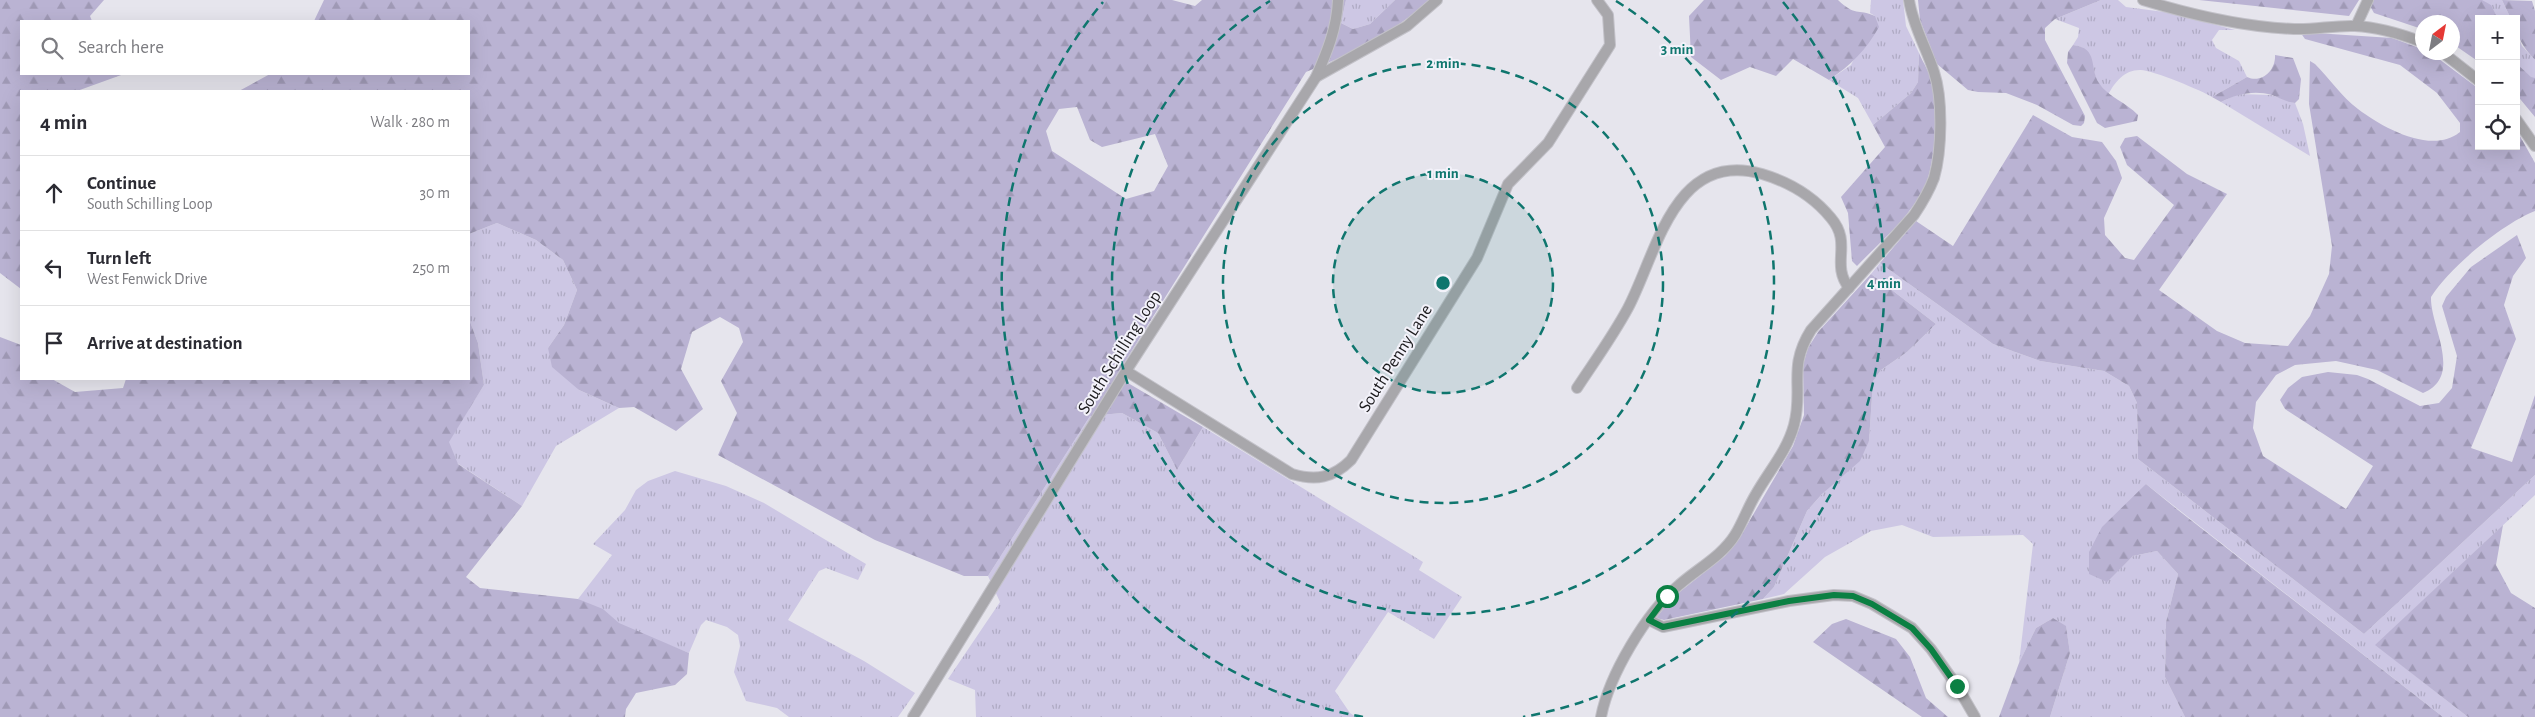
<!DOCTYPE html>
<html lang="en">
<head>
<meta charset="utf-8">
<style>
	body { margin:0; font-family:"Alegreya Sans",sans-serif; background:#f2f2f3; color:#2b2b33 }
	.controls { position:absolute; right:15px; top:15px; display:grid; overflow:hidden; border-radius:0px; box-shadow:0 5px 20px #0002 }
	.controls button { width:45px; height:45px; display:grid; place-items:center; padding:0; border:0; border-bottom:1px solid #e1e1e2; background:#fff; color:#2b2b33; font:25px sans-serif }
	.compass { position:absolute; left:2415px; top:15px; width:45px; height:45px; border-radius:50%; background:#fff; box-shadow:0 5px 20px #0002; rotate:32deg }
	.stop { position:absolute; width:15px; height:15px; margin:-11px; border:4px solid #0b8043; border-radius:50%; background:#fff }
	.stop.end { background:#0b8043; border-color:#fff; box-shadow:0 1px 5px #0008 }
	.list { margin:0; padding:0; list-style:none }
	h2 { display:flex; justify-content:space-between; align-items:center; height:65px; margin:0; padding:0 20px; font-size:21px }
	h2 small { font-size:16px; font-weight:400; color:#7c7c81 }
	.list li { display:grid; grid-template-columns:32px 1fr auto; gap:15px; align-items:center; box-sizing:border-box; height:75px; padding:0 20px; border-top:1px solid #e1e1e2 }
	.list b { display:block; font-size:19px; white-space:nowrap }
	.list p { margin:0; font-size:16px; white-space:nowrap; color:#7c7c81 }
	.list em { font-size:16px; font-style:normal; color:#7c7c81 }
	.icon { flex:none; width:28px; height:28px; fill:none; stroke:currentColor; stroke-width:2; stroke-linecap:round; stroke-linejoin:round }
	.map { position:relative; flex:none; width:2535px; height:717px; overflow:hidden }
	.search { position:absolute; background:#fff; box-shadow:0 5px 20px #0002; left:20px; top:20px; width:450px; height:55px; display:flex; align-items:center; gap:12px; box-sizing:border-box; padding:0 18px; border-radius:0px; color:#7c7c81; font-size:19px }
	.panel { position:absolute; background:#fff; box-shadow:0 5px 20px #0002; left:20px; top:90px; width:450px; height:290px; border-radius:0px }
	.map>svg:first-child { display:block }
	.grass { fill:url(#grass-tufts) }
	.forest { fill:url(#forest-firs); fill-rule:evenodd }
	.lines { fill:none; stroke-linecap:round; stroke-linejoin:round }
	.minor-casing { stroke:#c2c1c8; stroke-width:12 }
	.minor { stroke:#a8a7ab; stroke-width:10 }
	.route { stroke:#0b8043; stroke-width:6 }
	.ring { fill:none; stroke:#0f766e; stroke-width:2.5; stroke-dasharray:9 6 }
	.labels { text-anchor:middle; stroke-width:4; stroke-linejoin:round; paint-order:stroke }
	.street-label { font-size:18px; fill:#1c1b1e; stroke:#f3f2fa }
	.centre { fill:#0f766e; stroke:#f3f2fa; stroke-width:2.5 }
	.ring-label { font-size:15px; text-anchor:middle; font-weight:bold; fill:#0f766e; stroke:#f3f2fa; stroke-width:4; stroke-linejoin:round; paint-order:stroke }
</style>
</head>
<body>
<div class="map">
<svg width="2535" height="717" viewBox="0 0 2535 717">
	<defs>
		<pattern id="grass-tufts" width="24" height="20" patternUnits="userSpaceOnUse" patternTransform="scale(1.25)"><rect width="24" height="20" fill="#cdc7e4"/><path d="M3 7l-1-3M5 7V3M7 7l1-3M15 17l-1-3M17 17v-4M19 17l1-3" fill="none" stroke="#afaac3"/></pattern>
		<pattern id="forest-firs" width="22" height="20" patternUnits="userSpaceOnUse" patternTransform="scale(1.25)"><rect width="22" height="20" fill="#bab3d3"/><path d="M5 1l3.5 6h-7zM16 11l3.5 6h-7z" fill="#9f99b5"/></pattern>
	</defs>
	<rect width="100%" height="100%" fill="#e6e5ed"/>
	<g class="grass">
		<polygon points="1346,0 1395,0 1370,24 1353,29 1341,23"/>
		<polygon points="1871,0 1903,0 1906,26 1919,53 1918,82 1911,93 1873,125 1858,98 1829,80 1851,65 1875,16 1870,13"/>
		<path d="M2101,0H2118L2126,7L2172,13L2235,30H2219L2212,40L2216,48L2239,61L2247,77L2212,97C2203,91 2150,69 2140,70C2124,70 2115,82 2108,95C2105,91 2101,86 2098,82C2089,66 2096,48 2073,45L2078,37L2079,28L2055,19Z"/>
		<path d="M2452,0H2502L2511,19H2498C2487,0 2475,0 2452,0Z"/>
		<polygon points="2516,32 2522,46 2535,60 2535,78 2531,78 2516,63"/>
		<polygon points="2238,94 2271,95 2295,103 2303,124 2310,156 2221,102"/>
		<polygon points="497,223 536,240 563,260 577,290 564,325 548,348 579,390 619,408 556,446 522,506 457,463 448,442 484,385 478,343 469,319 469,234"/>
		<polygon points="1880,263 1993,344 2040,361 2104,371 2129,386 2137,403 2138,459 2364,634 2535,475 2535,495 2376,645 2468,717 2443,717 2146,484 2107,581 2133,556 2157,551 2178,574 2166,622 2165,677 2185,717 2050,717 2070,653 2066,627 2053,618 2036,628 2019,663 2033,544 2023,535 1933,537 1902,525 1871,531 1825,557 1784,594 1763,599 1774,587 1807,511 1869,441 1873,381 1881,370 1907,352 1936,324 1871,274"/>
		<polygon points="1122,413 1158,433 1177,470 1203,427 1423,562 1419,570 1462,597 1434,639 1388,612 1335,691 1350,713 1356,717 976,717 975,690 948,679 1000,602 988,576 1090,416"/>
		<polygon points="675,471 726,486 764,503 866,564 858,580 826,568 819,571 788,620 864,661 915,693 898,717 789,717 777,708 746,701 734,672 740,646 738,635 727,627 706,620 701,625 689,653 619,625 578,599 612,555 593,544 625,510 636,490 648,481"/>
	</g>
	<g class="forest">
		<polygon points="0,0 104,0 90,16 92,21 21,21 21,74 124,74 77,91 21,91 21,289 0,273"/>
		<path d="M324,0H1172L1195,6L1202,0H1346L1341,23L1353,29L1370,24L1395,0H1430C1394,32 1351,54 1306,72L1116,376L1203,427L1177,470L1158,433L1122,413L1090,416L988,576H964L875,540L718,455L737,413L721,381L743,342L739,328L720,317L692,332L681,369L703,409L676,431L634,407L619,408L579,390L552,367L548,348L564,325L577,290L563,260L536,240L497,223L469,234V91H239L270,74H469V21H314ZM1077,107L1090,140L1102,147L1155,134L1168,166L1154,191L1126,199L1052,151L1046,131L1059,109Z"/>
		<path d="M1704,0H1838C1856,17 1857,8 1875,16L1879,27C1866,50 1851,65 1829,80L1793,59L1776,76L1750,67L1721,80L1691,57L1689,16Z"/>
		<polygon points="1918,0 2101,0 2055,19 2045,28 2045,40 2085,116 2084,123 2081,126 2073,125 2037,105 2006,93 1978,92 1968,90 1937,64 1920,20"/>
		<polygon points="2199,0 2359,0 2349,16"/>
		<polygon points="2371,0 2482,0 2491,5 2498,19 2479,19 2479,62 2453,44 2452,22 2422,22 2422,29 2374,13 2370,6"/>
		<path d="M2502,0L2532,1L2535,11V60C2523,47 2516,37 2516,19H2511Z"/>
		<path d="M2300,32L2392,38L2422,49V52L2431,53L2479,89V146H2516V129L2535,163V211C2502,224 2450,267 2431,297C2430,327 2464,376 2423,393L2377,370L2336,361L2295,365L2276,375L2256,402L2253,428L2263,456L2346,509L2373,466L2285,409L2280,400L2288,388L2302,377L2328,372L2357,375L2368,379L2420,406L2439,403L2452,388L2457,356L2442,306L2446,297L2471,267L2517,235L2526,258L2513,276L2504,305L2516,339L2471,448L2512,462L2535,395V475L2364,634L2138,459L2137,403L2129,386L2104,371L2040,361L1993,344L1880,263L1916,221L1953,246L2033,115L2072,137L2102,142L2116,161L2122,178L2104,218L2105,235L2125,258L2134,260L2174,205L2127,165L2120,147L2125,138L2137,136L2187,174L2227,194L2159,290L2217,331L2245,343L2288,346L2310,316L2329,274L2332,246L2309,104L2310,61L2315,64C2329,78 2342,97 2358,109C2383,128 2432,155 2460,132V123L2437,93L2400,65L2305,39Z"/>
		<path d="M2073,45C2099,48 2089,68 2099,83C2109,98 2126,102 2138,115L2137,121L2105,128L2097,123L2067,63L2068,52Z"/>
		<path d="M1919,53C1923,63 1931,74 1933,85C1939,107 1935,167 1924,188C1909,218 1880,242 1857,266L1852,261L1848,213L1841,197L1885,147L1873,125L1911,93L1918,82Z"/>
		<path d="M2275,55L2293,58L2301,79L2299,99L2295,103C2286,102 2280,98 2272,95C2254,90 2237,94 2221,102L2212,97L2247,77C2262,84 2276,70 2275,55Z"/>
		<polygon points="2516,63 2531,77 2535,78 2535,117 2516,94"/>
		<polygon points="1871,274 1936,324 1907,352 1881,370 1873,381 1869,441 1860,461 1822,494 1807,511 1774,587 1763,599 1664,620 1656,618 1672,598 1725,556 1739,539 1793,446 1804,415 1803,365 1808,348 1818,332"/>
		<polygon points="469,319 478,343 484,385 449,442 458,464 522,506 466,577 480,588 578,599 603,609 619,623 689,653 687,674 675,685 636,693 626,709 625,717 0,717 0,337 21,345 21,379 52,379 75,392 123,388 126,379 469,379"/>
		<polygon points="2146,484 2178,510 2443,717 2185,717 2165,677 2166,622 2178,574 2157,551 2133,556 2107,582 2089,574 2089,552 2102,527"/>
		<polygon points="2503,525 2496,565 2511,593 2535,608 2535,717 2468,717 2375,645"/>
		<polygon points="2053,618 2066,626 2070,653 2050,717 1999,717 2019,663 2036,628"/>
		<polygon points="1846,619 1896,639 1910,657 1926,698 1948,717 1922,717 1813,642 1832,624"/>
	</g>
	<g class="lines">
		<g class="minor-casing">
			<g id="minor">
				<path d="M2143,0C2192,15 2242,27 2294,29C2314,30 2335,25 2355,26C2378,27 2401,34 2422,42"/>
				<polyline points="2356,26 2368,0"/>
				<polyline points="2442,52 2479,81"/>
				<polyline points="1316,77 1407,26 1437,0"/>
				<polyline points="2516,119 2535,146"/>
				<path d="M1126,371L1292,474C1316,481 1333,478 1351,460L1477,258L1508,184L1548,143L1610,45L1608,15L1597,0"/>
				<path d="M1577,388C1594,362 1613,336 1628,308C1657,253 1674,149 1762,174C1789,182 1813,196 1831,218C1853,244 1830,263 1849,288"/>
				<polyline points="1649,620 1663,627 1789,601 1834,595 1853,596 1872,604 1912,628 1931,649 1957,686 1975,717"/>
				<path d="M913,717L1126,371L1316,77C1327,52 1337,28 1338,0"/>
				<path d="M1601,717C1609,675 1646,613 1679,585C1697,569 1722,556 1735,535C1743,522 1748,507 1756,494C1769,471 1787,451 1794,425C1804,388 1787,368 1811,330L1914,215C1922,203 1929,191 1934,178C1942,150 1943,99 1934,72C1926,47 1913,26 1909,0"/>
			</g>
		</g>
		<use href="#minor" class="minor"/>
	</g>
	<g class="lines">
		<polyline class="route" points="1667,596 1649,620 1663,627 1789,601 1834,595 1853,596 1872,604 1912,628 1931,649 1957,686"/>
	</g>
	<circle cx="1443" cy="283" r="110" fill="#0f766e" fill-opacity=".12"/>
	<g class="ring">
		<circle cx="1443" cy="283" r="110"/>
		<circle cx="1443" cy="283" r="220"/>
		<path d="M1616 1A331 331 0 1 1 1270 1"/>
		<path d="M1363 717A441 441 0 0 1 1103 2M1783 2A441 441 0 0 1 1523 717"/>
	</g>
	<g class="labels">
		<g class="street-label">
			<text transform="translate(1119 352) rotate(-58)" y="6">South Schilling Loop</text>
			<text transform="translate(1395 358) rotate(-58)" y="6">South Penny Lane</text>
		</g>
	</g>
	<circle cx="1443" cy="283" r="8" class="centre"/>
	<g class="ring-label">
		<text x="1677" y="54">3 min</text>
		<text x="1443" y="68">2 min</text>
		<text x="1443" y="178">1 min</text>
		<text x="1884" y="288">4 min</text>
	</g>
</svg>
<div class="controls">
<button>+</button>
<button>−</button>
<button><svg class="icon" aria-label="locate" viewBox="0 0 24 24"><circle cx="12" cy="12" r="6"/><path d="M12 2v4M12 18v4M2 12h4M18 12h4"/></svg></button>
</div>
<svg class="compass" viewBox="-18 -18 36 36"><path d="M0-13l5 13h-10z" fill="#e53935"/><path d="M0 13l5-13h-10z" fill="#7c7c81"/></svg>
<div class="stop" style="left:1667px;top:596px"></div>
<div class="stop end" style="left:1957px;top:686px"></div>
<div class="search"><svg class="icon" aria-label="search" viewBox="0 0 24 24"><circle cx="10" cy="10" r="6"/><path d="M15 15l6 6"/></svg>Search here</div>
<section class="panel">
<h2>4 min<small>Walk · 280 m</small></h2>
<ul class="list">
<li><svg class="icon" aria-label="ahead" viewBox="0 0 24 24"><path d="M12 20V5M6 11l6-6 6 6"/></svg><div><b>Continue</b><p>South Schilling Loop</p></div><em>30 m</em></li>
<li><svg class="icon" aria-label="left" viewBox="0 0 24 24"><path d="M17 20v-9H6M10 6l-5 5 5 5"/></svg><div><b>Turn left</b><p>West Fenwick Drive</p></div><em>250 m</em></li>
<li><svg class="icon" aria-label="arrive" viewBox="0 0 24 24"><path d="M6 21V4h12l-3 4 3 4H6"/></svg><div><b>Arrive at destination</b></div></li>
</ul>
</section>
</div>
</body>
</html>
